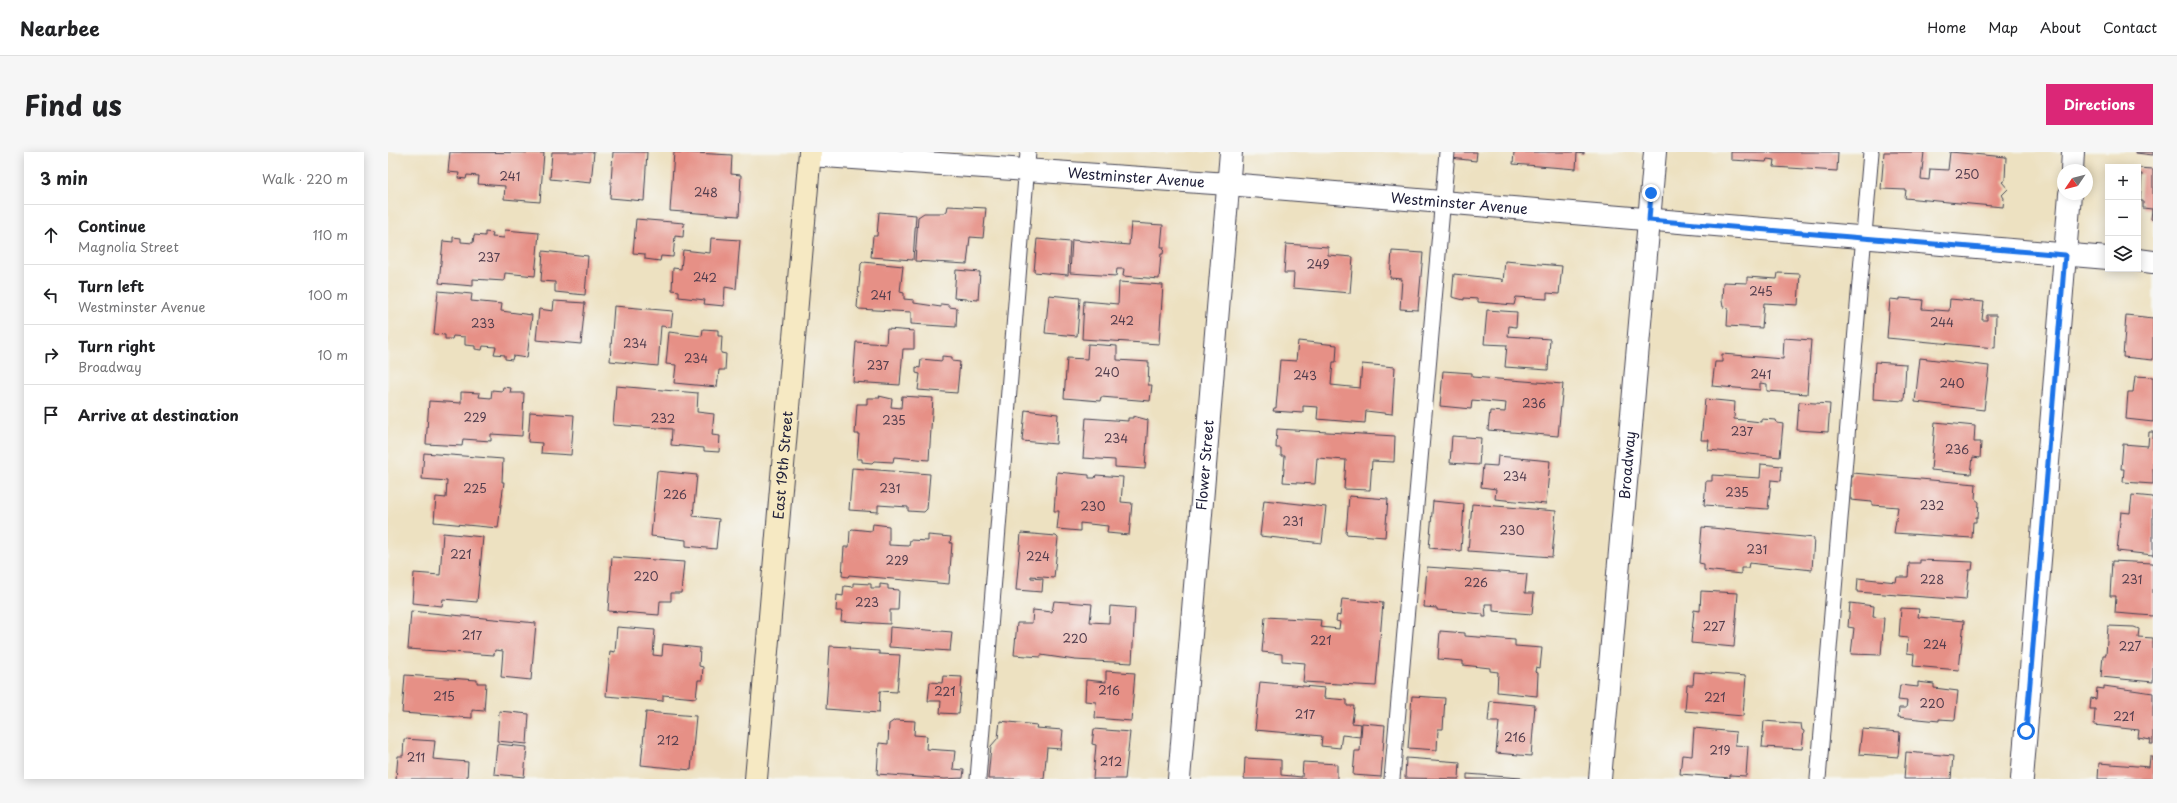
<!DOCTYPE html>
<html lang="en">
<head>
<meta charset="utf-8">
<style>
	body { margin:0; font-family:"Playpen Sans",sans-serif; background:#f6f6f6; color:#202124 }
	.controls { position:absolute; right:12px; top:12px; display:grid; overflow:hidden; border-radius:0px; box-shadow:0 2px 10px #0003 }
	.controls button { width:36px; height:36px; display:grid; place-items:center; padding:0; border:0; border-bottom:1px solid #e0e0e0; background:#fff; color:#202124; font:20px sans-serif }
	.compass { position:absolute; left:1669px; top:12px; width:36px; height:36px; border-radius:50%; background:#fff; box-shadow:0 2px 10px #0003; rotate:235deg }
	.stop { position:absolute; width:12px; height:12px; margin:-9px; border:3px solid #1a73e8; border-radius:50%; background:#fff }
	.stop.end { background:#1a73e8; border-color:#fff; box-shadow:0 1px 4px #0008 }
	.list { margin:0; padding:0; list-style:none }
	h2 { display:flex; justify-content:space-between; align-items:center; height:52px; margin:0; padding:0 16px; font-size:17px }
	h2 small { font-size:13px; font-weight:400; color:#757577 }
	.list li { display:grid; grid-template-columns:26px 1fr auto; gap:12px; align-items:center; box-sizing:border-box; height:60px; padding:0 16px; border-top:1px solid #e0e0e0 }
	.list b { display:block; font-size:15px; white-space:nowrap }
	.list p { margin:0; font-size:13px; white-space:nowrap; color:#757577 }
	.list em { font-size:13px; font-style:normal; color:#757577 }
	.icon { flex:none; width:22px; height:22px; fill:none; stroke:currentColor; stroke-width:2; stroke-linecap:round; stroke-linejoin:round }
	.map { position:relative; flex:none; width:1765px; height:627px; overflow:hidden; border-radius:0px }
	header { display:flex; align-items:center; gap:24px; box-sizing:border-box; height:56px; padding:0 20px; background:#fff; border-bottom:1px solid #e0e0e0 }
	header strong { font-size:19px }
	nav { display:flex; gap:22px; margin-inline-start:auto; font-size:14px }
	.intro { display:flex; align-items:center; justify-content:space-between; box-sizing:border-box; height:96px; padding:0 24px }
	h1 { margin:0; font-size:28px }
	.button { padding:10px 18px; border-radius:0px; background:#db2777; color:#fff; font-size:14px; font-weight:700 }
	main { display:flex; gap:24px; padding:0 24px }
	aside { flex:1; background:#fff; border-radius:0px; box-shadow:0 2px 10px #0003 }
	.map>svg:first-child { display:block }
	.building { fill:#e69086 }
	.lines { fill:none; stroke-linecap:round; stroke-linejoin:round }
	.lane-casing { stroke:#403f4f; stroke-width:17 }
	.street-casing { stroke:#403f4f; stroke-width:24 }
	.secondary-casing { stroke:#403f4f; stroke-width:24 }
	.lane { stroke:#fff; stroke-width:15 }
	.street { stroke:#fff; stroke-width:22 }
	.secondary { stroke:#f6e9c3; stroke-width:22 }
	.route { stroke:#1a73e8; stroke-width:5 }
	.labels { text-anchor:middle; stroke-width:3; stroke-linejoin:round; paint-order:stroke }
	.number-label { font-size:12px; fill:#533e4e }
	.street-label { font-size:14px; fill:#22223b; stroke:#f6f6f2 }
</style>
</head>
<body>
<header>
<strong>Nearbee</strong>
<nav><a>Home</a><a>Map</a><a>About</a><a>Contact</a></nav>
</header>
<div class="intro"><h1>Find us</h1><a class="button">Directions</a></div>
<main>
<aside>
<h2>3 min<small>Walk · 220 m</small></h2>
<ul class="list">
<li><svg class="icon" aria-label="ahead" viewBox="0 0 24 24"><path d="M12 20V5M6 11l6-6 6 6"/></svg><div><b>Continue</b><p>Magnolia Street</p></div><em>110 m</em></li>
<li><svg class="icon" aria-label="left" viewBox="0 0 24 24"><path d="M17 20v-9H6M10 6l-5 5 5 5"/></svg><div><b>Turn left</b><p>Westminster Avenue</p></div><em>100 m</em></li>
<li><svg class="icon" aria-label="right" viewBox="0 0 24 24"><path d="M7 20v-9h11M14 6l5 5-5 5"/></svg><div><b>Turn right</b><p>Broadway</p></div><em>10 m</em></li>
<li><svg class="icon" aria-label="arrive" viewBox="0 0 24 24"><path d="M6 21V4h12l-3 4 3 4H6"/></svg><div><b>Arrive at destination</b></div></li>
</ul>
</aside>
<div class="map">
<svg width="1765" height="627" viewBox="0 0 1765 627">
	<rect width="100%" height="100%" fill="#f6f6f2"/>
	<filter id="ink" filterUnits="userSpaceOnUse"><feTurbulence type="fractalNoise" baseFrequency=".025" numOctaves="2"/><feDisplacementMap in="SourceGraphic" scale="8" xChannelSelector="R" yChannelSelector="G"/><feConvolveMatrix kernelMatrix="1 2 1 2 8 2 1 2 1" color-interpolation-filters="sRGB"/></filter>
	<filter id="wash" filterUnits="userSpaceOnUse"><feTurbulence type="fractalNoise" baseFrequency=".012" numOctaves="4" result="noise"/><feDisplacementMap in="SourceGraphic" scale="16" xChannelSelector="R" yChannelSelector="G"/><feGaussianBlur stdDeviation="0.9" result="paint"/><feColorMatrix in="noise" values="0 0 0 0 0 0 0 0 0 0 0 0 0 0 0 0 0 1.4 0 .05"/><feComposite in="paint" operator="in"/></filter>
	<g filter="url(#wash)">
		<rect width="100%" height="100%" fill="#ede1c1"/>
		<g id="blocks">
			<g class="building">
				<polygon points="62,0 156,1 152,50 116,47 117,34 90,32 91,24 79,23 78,27 70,26 71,21 60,20"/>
				<polygon points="164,0 206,0 203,31 162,27"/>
				<polygon points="225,0 259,0 256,49 222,46"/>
				<polygon points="286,0 344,3 343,22 353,23 351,64 282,59"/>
				<polygon points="1063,0 1089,0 1088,9 1063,6"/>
				<polygon points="1126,0 1196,0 1196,2 1189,1 1188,17 1125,12"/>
				<polygon points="1343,0 1450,0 1449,19 1386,15 1387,8 1379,7 1378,10 1343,8"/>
				<polygon points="1496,0 1536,0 1533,27 1541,28 1542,17 1560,18 1562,0 1618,5 1617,28 1614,30 1620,37 1614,43 1616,46 1615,55 1517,46 1518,38 1493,37"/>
				<polygon points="1748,0 1765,0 1765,3 1748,1"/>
				<polygon points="1750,16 1765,17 1765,68 1763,67 1764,57 1755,56 1755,49 1752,49 1754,22 1750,22"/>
				<polygon points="560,54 598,56 595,86 582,85 579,112 527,109 530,65 536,61 556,61 559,59"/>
				<polygon points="491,60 528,63 525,108 483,105 485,84 489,84"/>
				<polygon points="248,67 296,71 295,85 287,84 285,105 273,104 272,109 257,107 257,102 245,101"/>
				<polygon points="743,71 775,73 773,95 776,95 775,102 773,102 771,127 735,124 736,117 729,117 728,124 682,121 684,88 741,93"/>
				<polygon points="117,78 151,81 147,124 117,121 116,129 85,127 85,134 51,131 55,89 65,90 65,85 73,86 73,90 85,91 86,83 97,84 97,80 105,81 104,85 116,86"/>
				<polygon points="323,86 352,88 348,137 337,135 336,154 316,152 317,148 291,145 291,139 284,138 285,116 293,117 295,98 322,101"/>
				<polygon points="649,87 682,90 680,123 646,120"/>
				<polygon points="898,92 940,95 940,103 965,105 962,141 905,136 906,121 896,121"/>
				<polygon points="155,99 200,104 197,143 167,140 167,130 153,129"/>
				<polygon points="1004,99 1035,101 1030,158 1012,157 1014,127 1002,126"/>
				<polygon points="1117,109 1174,114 1171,142 1159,141 1159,147 1128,145 1126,153 1090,150 1090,147 1076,146 1076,148 1064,145 1066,122 1113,127 1115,130"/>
				<polygon points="475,110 515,114 512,140 516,141 516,147 526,148 526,151 553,155 553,152 561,153 561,155 569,156 568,175 523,172 523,160 471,157 469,155 473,112"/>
				<polygon points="568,118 592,120 590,148 566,146"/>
				<polygon points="1390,121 1412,122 1410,153 1376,151 1374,176 1339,174 1340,156 1335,155 1334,149 1335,130 1359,131 1359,125 1389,127"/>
				<polygon points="731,130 775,133 771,192 694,187 696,149 730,152"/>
				<polygon points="50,139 84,142 83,149 114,152 113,159 144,163 139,206 125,204 124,208 117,207 117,203 106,202 108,195 95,194 94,198 87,197 87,194 77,193 77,185 65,184 64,187 57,187 57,183 46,182"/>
				<polygon points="661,143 692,146 689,184 657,181"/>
				<polygon points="1512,146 1535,148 1534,157 1561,159 1562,147 1596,150 1594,168 1599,168 1599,163 1608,163 1607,196 1499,186 1502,147 1512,148"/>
				<polygon points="166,149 197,151 193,192 148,188 151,157 165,159"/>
				<polygon points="226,154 285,159 283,175 273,174 270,214 222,209"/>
				<polygon points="1099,158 1129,160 1128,175 1121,174 1120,184 1162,187 1160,218 1117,215 1119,193 1096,192"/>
				<polygon points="1738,163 1765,166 1765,208 1735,205"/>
				<polygon points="315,177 330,178 330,184 334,184 333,201 338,202 337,218 331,218 329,235 286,231 288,213 278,212 281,180 314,184"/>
				<polygon points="499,177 526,179 526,197 515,197 512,233 465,230 468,190 498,192"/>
				<polygon points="1396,186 1423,188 1419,242 1379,239 1379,232 1372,231 1372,238 1324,234 1327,210 1334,210 1334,202 1395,207"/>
				<polygon points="910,189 949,193 948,210 945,210 943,233 972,236 974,212 1007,215 1004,262 978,259 977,271 929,267 930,255 915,254 915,261 885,259 886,256 888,256 892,208 908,209"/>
				<polygon points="700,192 729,194 729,208 761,210 760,233 764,233 762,249 713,245 712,249 676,246 679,206 699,207"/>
				<polygon points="554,204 564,205 564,209 572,210 569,241 530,238 532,222 528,221 528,215 532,216 533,207 554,209"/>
				<polygon points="1532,206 1601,214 1596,258 1527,250"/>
				<polygon points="1487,210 1518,212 1516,249 1485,247"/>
				<polygon points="1055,219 1084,221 1084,225 1175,232 1170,284 1100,278 1102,259 1117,260 1118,251 1084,248 1083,257 1052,254"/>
				<polygon points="1747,224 1765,225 1765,270 1738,267 1740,240 1745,240"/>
				<polygon points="228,234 310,241 309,260 326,262 324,283 332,284 331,300 316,299 316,296 283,293 284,277 225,273"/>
				<polygon points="115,235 123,236 122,241 136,241 134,284 103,282 103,289 75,287 74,294 38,292 41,249 73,251 73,240 92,241 91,245 103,246 104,238 114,239"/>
				<polygon points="491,244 504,247 503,255 513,256 514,244 545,246 541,308 506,305 505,310 486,309 484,311 474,310 474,307 469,307 471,282 467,282 469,252 479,252 479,246 492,246"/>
				<polygon points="1317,247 1347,250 1346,267 1373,270 1373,267 1388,268 1389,271 1395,272 1392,305 1320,298 1321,288 1313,288"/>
				<polygon points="1411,250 1442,252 1440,280 1409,278"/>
				<polygon points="637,258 670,262 668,292 634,289"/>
				<polygon points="142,260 186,263 183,303 153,301 154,291 140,290"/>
				<polygon points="745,264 760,268 757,317 727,315 727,308 695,306 698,266 740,269 740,266 745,266"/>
				<polygon points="1547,270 1587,274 1586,290 1593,290 1592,306 1585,305 1583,322 1543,318"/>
				<polygon points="889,277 1007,284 1006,310 984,309 982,338 956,337 958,308 929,306 927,332 895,330 897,304 893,304 893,296 888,296"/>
				<polygon points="1761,280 1765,280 1765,332 1735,330 1736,317 1733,317 1735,292 1760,294"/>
				<polygon points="1064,284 1093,286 1091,313 1062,311"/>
				<polygon points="36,301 115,307 114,330 116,330 110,376 46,370 48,345 58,346 59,329 34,327"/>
				<polygon points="1110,304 1162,309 1158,352 1107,347 1108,337 1093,335 1095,313 1109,314"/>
				<polygon points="1373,312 1394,314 1393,329 1383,328 1380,357 1316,353 1318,329 1324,329 1324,323 1372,326"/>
				<polygon points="464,316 542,322 539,357 536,360 520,359 520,355 490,353 490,360 461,358"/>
				<polygon points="269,319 309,323 305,364 331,367 328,397 298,394 298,388 263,384"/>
				<polygon points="669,320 701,323 701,326 707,326 708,323 735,325 733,350 744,351 741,383 719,381 720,374 692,371 692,379 669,377 671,359 666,359"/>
				<polygon points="1465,321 1588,332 1587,347 1591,350 1590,365 1588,365 1588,370 1585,370 1584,386 1506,381 1510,355 1484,353 1484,350 1463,348 1463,325 1465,325"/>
				<polygon points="1744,343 1765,345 1765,403 1729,399 1733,360 1742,361"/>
				<polygon points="961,344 1000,347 997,385 958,382"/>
				<polygon points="876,348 938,355 934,391 872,384"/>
				<polygon points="1045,349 1076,352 1073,399 1041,396"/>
				<polygon points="1084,352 1168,359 1164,405 1080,399"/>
				<polygon points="485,372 501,374 501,393 521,394 522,388 540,389 540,383 563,385 562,391 564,391 561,432 461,423 460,425 454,424 456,395 461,395 462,379 464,377 484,379"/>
				<polygon points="1314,375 1426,386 1424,418 1361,411 1360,416 1353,416 1353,422 1316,418 1316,412 1311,411"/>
				<polygon points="55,381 95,385 89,450 55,447 54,454 24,451 26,421 52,423"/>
				<polygon points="633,381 668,384 670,386 666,426 643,424 643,426 655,427 654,440 628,438"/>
				<polygon points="224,405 296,410 293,441 283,441 283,449 272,449 271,463 220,459"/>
				<polygon points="1532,408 1585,410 1584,418 1581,418 1578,448 1469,440 1470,426 1508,430 1509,425 1520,425 1521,411 1532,411"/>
				<polygon points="1724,409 1765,411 1765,464 1727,461 1728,444 1722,444"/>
				<polygon points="1039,415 1139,422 1137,441 1146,441 1144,462 1105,459 1105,452 1097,452 1098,465 1095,465 1095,462 1049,458 1049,456 1036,455"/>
				<polygon points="465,431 483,432 483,436 492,436 492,432 500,433 500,437 511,438 510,458 502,458 502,472 453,469 454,459 448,459 449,443 455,444 456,434 465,435"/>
				<polygon points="1313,439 1350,441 1346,495 1303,491 1306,458 1312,459"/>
				<polygon points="954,447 995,451 988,534 915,530 917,511 894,509 894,502 874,500 877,465 933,468 932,475 951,477 952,470 948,469 949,463 952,464"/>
				<polygon points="666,449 704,452 702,470 721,471 722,454 747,456 744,511 687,508 653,503 653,505 626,503 629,471 644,471 645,458 664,460"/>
				<polygon points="1462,451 1486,454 1485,465 1496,466 1493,503 1463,502 1466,476 1460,475"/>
				<polygon points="1513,456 1531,457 1530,465 1576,469 1571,518 1525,514 1526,502 1519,501 1520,486 1511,485"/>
				<polygon points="23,459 148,471 143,528 113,525 115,499 107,498 106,503 20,497"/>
				<polygon points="1720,474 1746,475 1751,477 1750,485 1765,486 1765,530 1713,525 1715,503 1718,503"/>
				<polygon points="229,475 267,478 265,503 274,504 275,492 312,496 311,514 315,515 314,528 310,528 308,546 275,543 275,549 218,544 222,499 227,500"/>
				<polygon points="502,475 564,480 562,499 501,495"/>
				<polygon points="1052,479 1077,481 1077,484 1127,488 1127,494 1154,496 1152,516 1148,515 1147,520 1150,521 1149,544 1109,540 1110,520 1102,519 1102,516 1075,513 1075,509 1050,507"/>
				<polygon points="442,494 462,495 461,497 491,499 491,502 512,503 509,540 492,539 491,561 438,557"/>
				<polygon points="718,519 747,521 743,569 707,566 708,550 697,549 698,528 718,530"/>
				<polygon points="1306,520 1358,524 1355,564 1297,559 1299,533 1305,533"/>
				<polygon points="17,523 89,528 89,531 98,531 96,559 84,558 84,566 14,561"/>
				<polygon points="555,524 574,525 571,562 552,561 553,549 540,549 542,530 554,531"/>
				<polygon points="872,530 937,536 936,546 959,548 959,554 966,554 964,571 973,572 972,585 954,583 952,596 933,594 934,584 867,578"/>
				<polygon points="1530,530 1546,532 1546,536 1570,539 1567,568 1551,567 1551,569 1510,565 1511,556 1518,556 1519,549 1510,548 1512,533 1530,535"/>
				<polygon points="1716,534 1765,541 1765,592 1762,592 1763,588 1750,586 1751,578 1706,573 1707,557 1702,557 1703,546 1708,547 1709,536 1716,537"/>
				<polygon points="1024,544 1057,546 1055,577 1050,577 1049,598 1020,596"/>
				<polygon points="1102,549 1147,553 1143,604 1108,601 1111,570 1100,570"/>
				<polygon points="111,559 141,562 139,592 109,589"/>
				<polygon points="258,560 308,564 303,618 253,613"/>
				<polygon points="507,568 527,569 526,583 539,584 538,597 567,599 565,617 576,618 575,626 557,627 489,622 491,591 500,592 501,572"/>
				<polygon points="612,569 649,573 648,576 675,578 673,597 659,596 656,627 600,627 603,594 610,586"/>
				<polygon points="1376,569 1413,572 1414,578 1416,579 1414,597 1374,595"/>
				<polygon points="974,571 997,573 993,625 965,623 967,599 972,599"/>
				<polygon points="1306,576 1348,580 1347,593 1360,594 1358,624 1342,623 1342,626 1292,622 1294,603 1304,604"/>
				<polygon points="706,577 742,580 737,627 705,627 708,593 704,592"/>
				<polygon points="1474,577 1512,580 1510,605 1471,602"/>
				<polygon points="16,587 47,589 45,607 80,610 79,627 8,627 10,604 15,604"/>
				<polygon points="109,592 139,595 136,625 106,622"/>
				<polygon points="1518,600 1565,604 1563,627 1516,627"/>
				<polygon points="1762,605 1765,605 1765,627 1710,627 1711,611 1761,615"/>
				<polygon points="857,606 893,608 893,623 914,625 915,610 949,612 949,627 856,627"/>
				<polygon points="1018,606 1072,610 1071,627 1017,626"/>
				<polygon points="1079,622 1133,626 1133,627 1079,627"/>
			</g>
		</g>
	</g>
	<g filter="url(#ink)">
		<use href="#blocks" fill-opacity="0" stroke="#403f4f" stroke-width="1"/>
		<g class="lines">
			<g class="lane-casing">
				<g id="lane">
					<polyline points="590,627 640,0"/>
					<polyline points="1004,627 1059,0"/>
					<polyline points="1430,627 1483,0"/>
				</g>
			</g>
			<g class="street-casing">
				<g id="street">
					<path id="s1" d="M422,3L840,32L1720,106"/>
					<polyline points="1684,18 1685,0"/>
					<polyline points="1750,108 1765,110"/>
					<path id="s2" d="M791,627L843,0"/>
					<path id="s3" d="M1212,627L1267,0"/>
					<polyline points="1634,627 1682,42"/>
				</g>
			</g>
			<g class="secondary-casing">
				<g id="secondary">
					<path id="s4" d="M368,627L422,0"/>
				</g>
			</g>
			<use href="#lane" class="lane"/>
			<use href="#street" class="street"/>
			<use href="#secondary" class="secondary"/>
		</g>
	</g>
	<g class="lines" filter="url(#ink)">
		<polyline class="route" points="1263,41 1261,68 1677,103 1638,579"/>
	</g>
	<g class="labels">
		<g class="number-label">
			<text x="1579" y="27">250</text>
			<text x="122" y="29">241</text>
			<text x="318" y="45">248</text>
			<text x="101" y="110">237</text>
			<text x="930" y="117">249</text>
			<text x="317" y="130">242</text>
			<text x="1373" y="144">245</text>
			<text x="493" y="148">241</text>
			<text x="734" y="173">242</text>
			<text x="1554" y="175">244</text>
			<text x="95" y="176">233</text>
			<text x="247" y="196">234</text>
			<text x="308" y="211">234</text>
			<text x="490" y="218">237</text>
			<text x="719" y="225">240</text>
			<text x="1373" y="227">241</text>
			<text x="917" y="228">243</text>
			<text x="1564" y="236">240</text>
			<text x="1146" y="256">236</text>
			<text x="87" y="270">229</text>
			<text x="275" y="271">232</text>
			<text x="506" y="273">235</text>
			<text x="1354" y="284">237</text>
			<text x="728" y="291">234</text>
			<text x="1569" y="302">236</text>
			<text x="1127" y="329">234</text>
			<text x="87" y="341">225</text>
			<text x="502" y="341">231</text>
			<text x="1349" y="345">235</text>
			<text x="287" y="347">226</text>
			<text x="1544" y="358">232</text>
			<text x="705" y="359">230</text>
			<text x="905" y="374">231</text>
			<text x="1124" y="383">230</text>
			<text x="1369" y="402">231</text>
			<text x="73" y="407">221</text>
			<text x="650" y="409">224</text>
			<text x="509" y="413">229</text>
			<text x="258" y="429">220</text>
			<text x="1544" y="432">228</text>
			<text x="1744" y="432">231</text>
			<text x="1088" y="435">226</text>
			<text x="479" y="455">223</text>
			<text x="1326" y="479">227</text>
			<text x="84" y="488">217</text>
			<text x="687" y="491">220</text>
			<text x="933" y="493">221</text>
			<text x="1547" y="497">224</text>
			<text x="1742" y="499">227</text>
			<text x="721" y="543">216</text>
			<text x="557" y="544">221</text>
			<text x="56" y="549">215</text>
			<text x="1327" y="550">221</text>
			<text x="1544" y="556">220</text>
			<text x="917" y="567">217</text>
			<text x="1736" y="569">221</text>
			<text x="1127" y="590">216</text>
			<text x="280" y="593">212</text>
			<text x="1332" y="603">219</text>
			<text x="28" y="610">211</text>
			<text x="723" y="614">212</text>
		</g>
		<g class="street-label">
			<text dy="5" stroke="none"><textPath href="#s1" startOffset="327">Westminster Avenue</textPath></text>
			<text dy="5" stroke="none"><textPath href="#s1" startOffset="651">Westminster Avenue</textPath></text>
			<text dy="5" stroke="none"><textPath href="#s4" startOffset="315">East 19th Street</textPath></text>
			<text dy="5" stroke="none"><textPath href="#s2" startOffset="315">Flower Street</textPath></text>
			<text dy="5" stroke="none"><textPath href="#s3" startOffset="315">Broadway</textPath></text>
		</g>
	</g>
</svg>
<div class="controls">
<button>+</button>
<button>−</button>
<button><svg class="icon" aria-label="layers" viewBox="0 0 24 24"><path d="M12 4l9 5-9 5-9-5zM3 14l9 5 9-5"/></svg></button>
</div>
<svg class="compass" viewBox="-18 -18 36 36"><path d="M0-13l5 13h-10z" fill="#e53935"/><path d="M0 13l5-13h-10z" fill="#757577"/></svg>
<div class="stop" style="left:1638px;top:579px"></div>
<div class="stop end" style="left:1263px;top:41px"></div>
</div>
</main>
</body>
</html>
